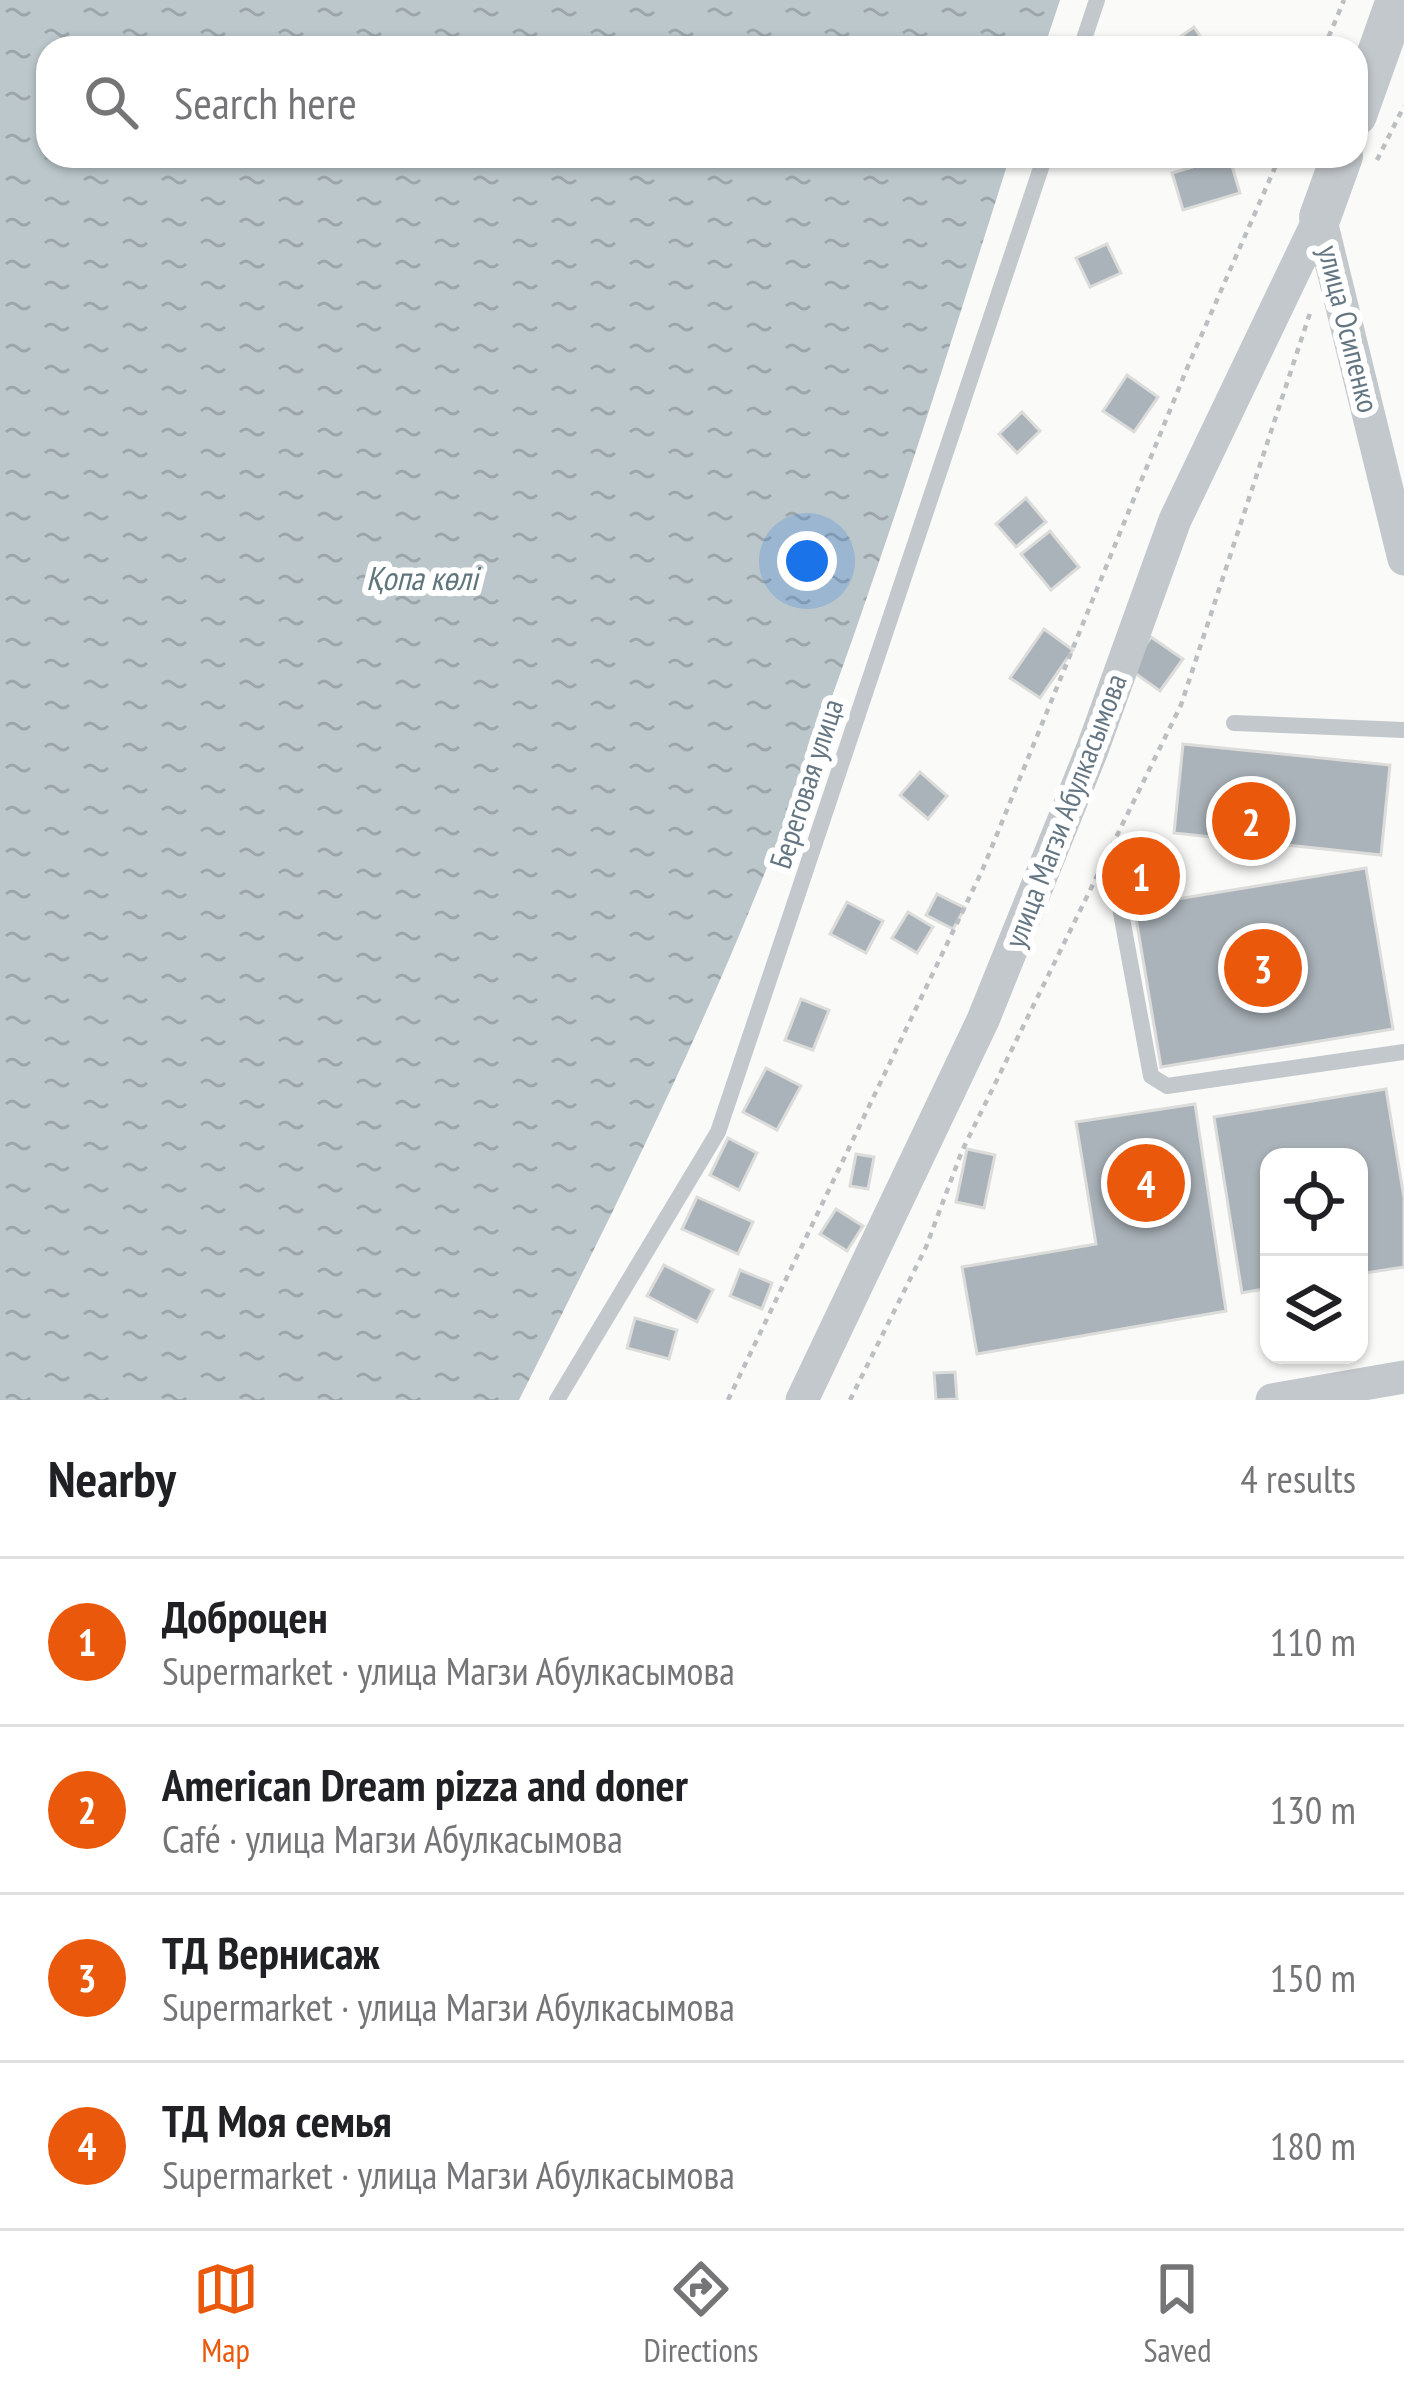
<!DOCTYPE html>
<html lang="en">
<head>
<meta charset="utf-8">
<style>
	body { margin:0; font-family:"PT Sans Narrow",sans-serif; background:#f2f2f2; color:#202124 }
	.controls { position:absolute; right:36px; bottom:36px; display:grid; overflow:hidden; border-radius:24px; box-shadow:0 3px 9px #0004 }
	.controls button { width:108px; height:108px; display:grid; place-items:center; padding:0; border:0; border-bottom:3px solid #e0e0e0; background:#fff; color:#202124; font:60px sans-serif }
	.you { position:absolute; left:807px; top:561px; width:42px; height:42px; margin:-30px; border:9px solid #fff; border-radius:50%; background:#1a73e8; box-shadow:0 0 0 18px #1a73e833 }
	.badge { display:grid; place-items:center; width:78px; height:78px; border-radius:50%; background:#ea580c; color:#fff; font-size:39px; font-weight:700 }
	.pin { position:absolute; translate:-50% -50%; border:6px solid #fff; box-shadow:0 3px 12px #0006 }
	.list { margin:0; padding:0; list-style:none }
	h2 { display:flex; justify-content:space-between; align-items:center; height:156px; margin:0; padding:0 48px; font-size:51px }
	h2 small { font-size:39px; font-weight:400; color:#757577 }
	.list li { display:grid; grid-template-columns:78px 1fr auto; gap:36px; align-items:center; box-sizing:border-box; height:168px; padding:0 48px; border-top:3px solid #e0e0e0 }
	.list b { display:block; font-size:45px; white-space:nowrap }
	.list p { margin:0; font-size:39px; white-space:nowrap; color:#757577 }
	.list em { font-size:39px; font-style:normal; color:#757577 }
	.icon { flex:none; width:66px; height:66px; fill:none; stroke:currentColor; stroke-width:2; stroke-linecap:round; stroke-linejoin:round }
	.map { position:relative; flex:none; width:1404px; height:1400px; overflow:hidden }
	.search { position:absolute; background:#fff; box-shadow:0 3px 9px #0004; left:36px; right:36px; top:36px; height:132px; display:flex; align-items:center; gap:30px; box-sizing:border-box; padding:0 42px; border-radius:36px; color:#757577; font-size:45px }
	.sheet { height:828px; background:#fff }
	nav { display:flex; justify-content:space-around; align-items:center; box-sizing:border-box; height:168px; border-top:3px solid #e0e0e0; background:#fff; font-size:33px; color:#757577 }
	nav a { display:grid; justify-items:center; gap:6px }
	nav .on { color:#ea580c }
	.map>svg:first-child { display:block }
	.water { fill:url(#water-ripples) }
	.building { fill:#aab3b9; stroke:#dcdcda; stroke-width:3 }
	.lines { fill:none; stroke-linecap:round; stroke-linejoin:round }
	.path { stroke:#bbbfc2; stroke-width:4.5; stroke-dasharray:6 6; stroke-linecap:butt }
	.service { stroke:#c3c8cc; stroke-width:16 }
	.minor { stroke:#c3c8cc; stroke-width:33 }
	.tertiary { stroke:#c3c8cc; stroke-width:42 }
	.labels { text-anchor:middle; stroke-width:12; stroke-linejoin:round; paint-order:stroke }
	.street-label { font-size:30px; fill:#657683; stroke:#fff }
	.water-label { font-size:33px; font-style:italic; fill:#60757c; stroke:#fff }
</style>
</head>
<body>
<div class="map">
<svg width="1404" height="1400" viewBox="0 0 1404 1400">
	<defs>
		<pattern id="water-ripples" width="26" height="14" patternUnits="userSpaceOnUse" patternTransform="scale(3)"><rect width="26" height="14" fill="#bbc7cb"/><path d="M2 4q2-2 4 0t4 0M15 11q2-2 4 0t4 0" fill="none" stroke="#9ca6aa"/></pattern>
	</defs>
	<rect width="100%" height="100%" fill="#fafaf8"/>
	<path class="water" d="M0,0H1060L1044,48H48V156H1010C931,405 854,656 755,897C685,1069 602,1234 519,1400H0Z"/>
	<g class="building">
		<polygon points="1194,27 1208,48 1164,48"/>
		<polygon points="1229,156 1240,193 1183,210 1172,173"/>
		<polygon points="1107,244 1121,273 1090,287 1076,258"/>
		<polygon points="1127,375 1158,397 1134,432 1103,411"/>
		<polygon points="1022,412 1040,431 1017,453 999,434"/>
		<polygon points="1026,498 1046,522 1016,547 996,524"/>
		<polygon points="1050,531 1079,567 1051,590 1021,554"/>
		<polygon points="1044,629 1073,650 1040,698 1010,678"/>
		<polygon points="1151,637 1183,659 1160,691 1129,669"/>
		<polygon points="1183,744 1390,765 1381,855 1174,833"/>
		<polygon points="920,772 947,796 928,819 900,795"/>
		<polygon points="1366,868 1393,1029 1161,1067 1134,906"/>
		<polygon points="937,894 965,908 953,929 926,915"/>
		<polygon points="847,902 883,921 866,953 830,934"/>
		<polygon points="908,912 933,927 917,953 892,938"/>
		<polygon points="801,999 829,1010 813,1050 785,1040"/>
		<polygon points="766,1068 801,1086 777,1130 743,1112"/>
		<polygon points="1386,1089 1404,1198 1404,1267 1359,1274 1359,1157 1269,1157 1269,1288 1242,1293 1214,1117"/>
		<polygon points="1195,1104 1226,1311 977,1354 962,1267 1096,1244 1076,1122"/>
		<polygon points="728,1138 757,1153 739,1190 710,1175"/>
		<polygon points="967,1149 995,1155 984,1208 956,1202"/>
		<polygon points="856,1154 874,1157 868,1189 850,1186"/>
		<polygon points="697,1197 753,1222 738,1254 682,1229"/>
		<polygon points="836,1209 863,1226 847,1251 820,1234"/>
		<polygon points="664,1265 713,1290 697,1322 647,1296"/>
		<polygon points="740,1270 772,1283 762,1309 730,1296"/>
		<polygon points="635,1318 677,1330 669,1359 627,1348"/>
		<polygon points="955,1372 957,1399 936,1400 934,1373"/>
	</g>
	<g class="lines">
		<g class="path">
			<polyline points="1324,48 1344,0"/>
			<polyline points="1377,160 1404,106"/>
			<polyline points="728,1400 982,871 1188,366 1280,156"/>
			<polyline points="850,1400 926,1247 962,1151 1181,705 1310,313"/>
		</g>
		<g class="service">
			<polyline points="1081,48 1097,0"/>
			<polyline points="1234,723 1404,730"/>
			<polyline points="1117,891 1151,1076 1167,1086 1404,1052"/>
			<polyline points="557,1400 718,1132 1045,156"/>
		</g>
		<g class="minor">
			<polyline points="1320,217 1404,559"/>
			<polyline points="802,1400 983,1020 1092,750 1175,520 1320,217"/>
			<polyline points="1272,1400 1404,1377"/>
		</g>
		<g class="tertiary">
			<polyline points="1356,115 1397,0"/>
			<polyline points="1320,217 1342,156"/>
		</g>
	</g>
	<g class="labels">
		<g class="street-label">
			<text transform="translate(1348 329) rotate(76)" y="10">улица Осипенко</text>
			<text transform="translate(807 784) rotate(-72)" y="10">Береговая улица</text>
			<text transform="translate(1066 811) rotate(-69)" y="10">улица Магзи Абулкасымова</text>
		</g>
		<g class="water-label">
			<text x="422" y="590">Қопа көлі</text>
		</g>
	</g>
</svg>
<div class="controls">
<button><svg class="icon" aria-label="locate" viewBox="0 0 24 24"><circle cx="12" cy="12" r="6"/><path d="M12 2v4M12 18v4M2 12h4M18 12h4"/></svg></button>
<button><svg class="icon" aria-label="layers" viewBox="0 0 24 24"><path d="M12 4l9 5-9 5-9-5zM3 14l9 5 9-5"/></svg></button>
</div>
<div class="you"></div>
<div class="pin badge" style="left:1141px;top:876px">1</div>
<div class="pin badge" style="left:1251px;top:821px">2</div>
<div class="pin badge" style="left:1263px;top:968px">3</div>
<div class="pin badge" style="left:1146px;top:1183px">4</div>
<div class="search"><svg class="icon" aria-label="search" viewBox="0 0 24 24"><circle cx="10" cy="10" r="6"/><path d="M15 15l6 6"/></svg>Search here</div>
</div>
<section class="sheet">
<h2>Nearby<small>4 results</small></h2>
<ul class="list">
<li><span class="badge">1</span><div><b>Доброцен</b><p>Supermarket · улица Магзи Абулкасымова</p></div><em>110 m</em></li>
<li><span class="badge">2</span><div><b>American Dream pizza and doner</b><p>Café · улица Магзи Абулкасымова</p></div><em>130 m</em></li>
<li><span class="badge">3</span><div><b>ТД Вернисаж</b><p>Supermarket · улица Магзи Абулкасымова</p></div><em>150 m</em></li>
<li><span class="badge">4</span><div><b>ТД Моя семья</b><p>Supermarket · улица Магзи Абулкасымова</p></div><em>180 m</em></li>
</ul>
</section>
<nav>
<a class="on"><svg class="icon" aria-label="map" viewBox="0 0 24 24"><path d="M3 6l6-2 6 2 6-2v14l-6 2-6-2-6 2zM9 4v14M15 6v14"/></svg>Map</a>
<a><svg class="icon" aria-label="directions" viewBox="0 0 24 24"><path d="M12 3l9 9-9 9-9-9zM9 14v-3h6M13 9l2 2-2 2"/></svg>Directions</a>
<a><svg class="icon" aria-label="saved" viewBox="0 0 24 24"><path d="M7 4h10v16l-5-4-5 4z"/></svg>Saved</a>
</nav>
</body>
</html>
